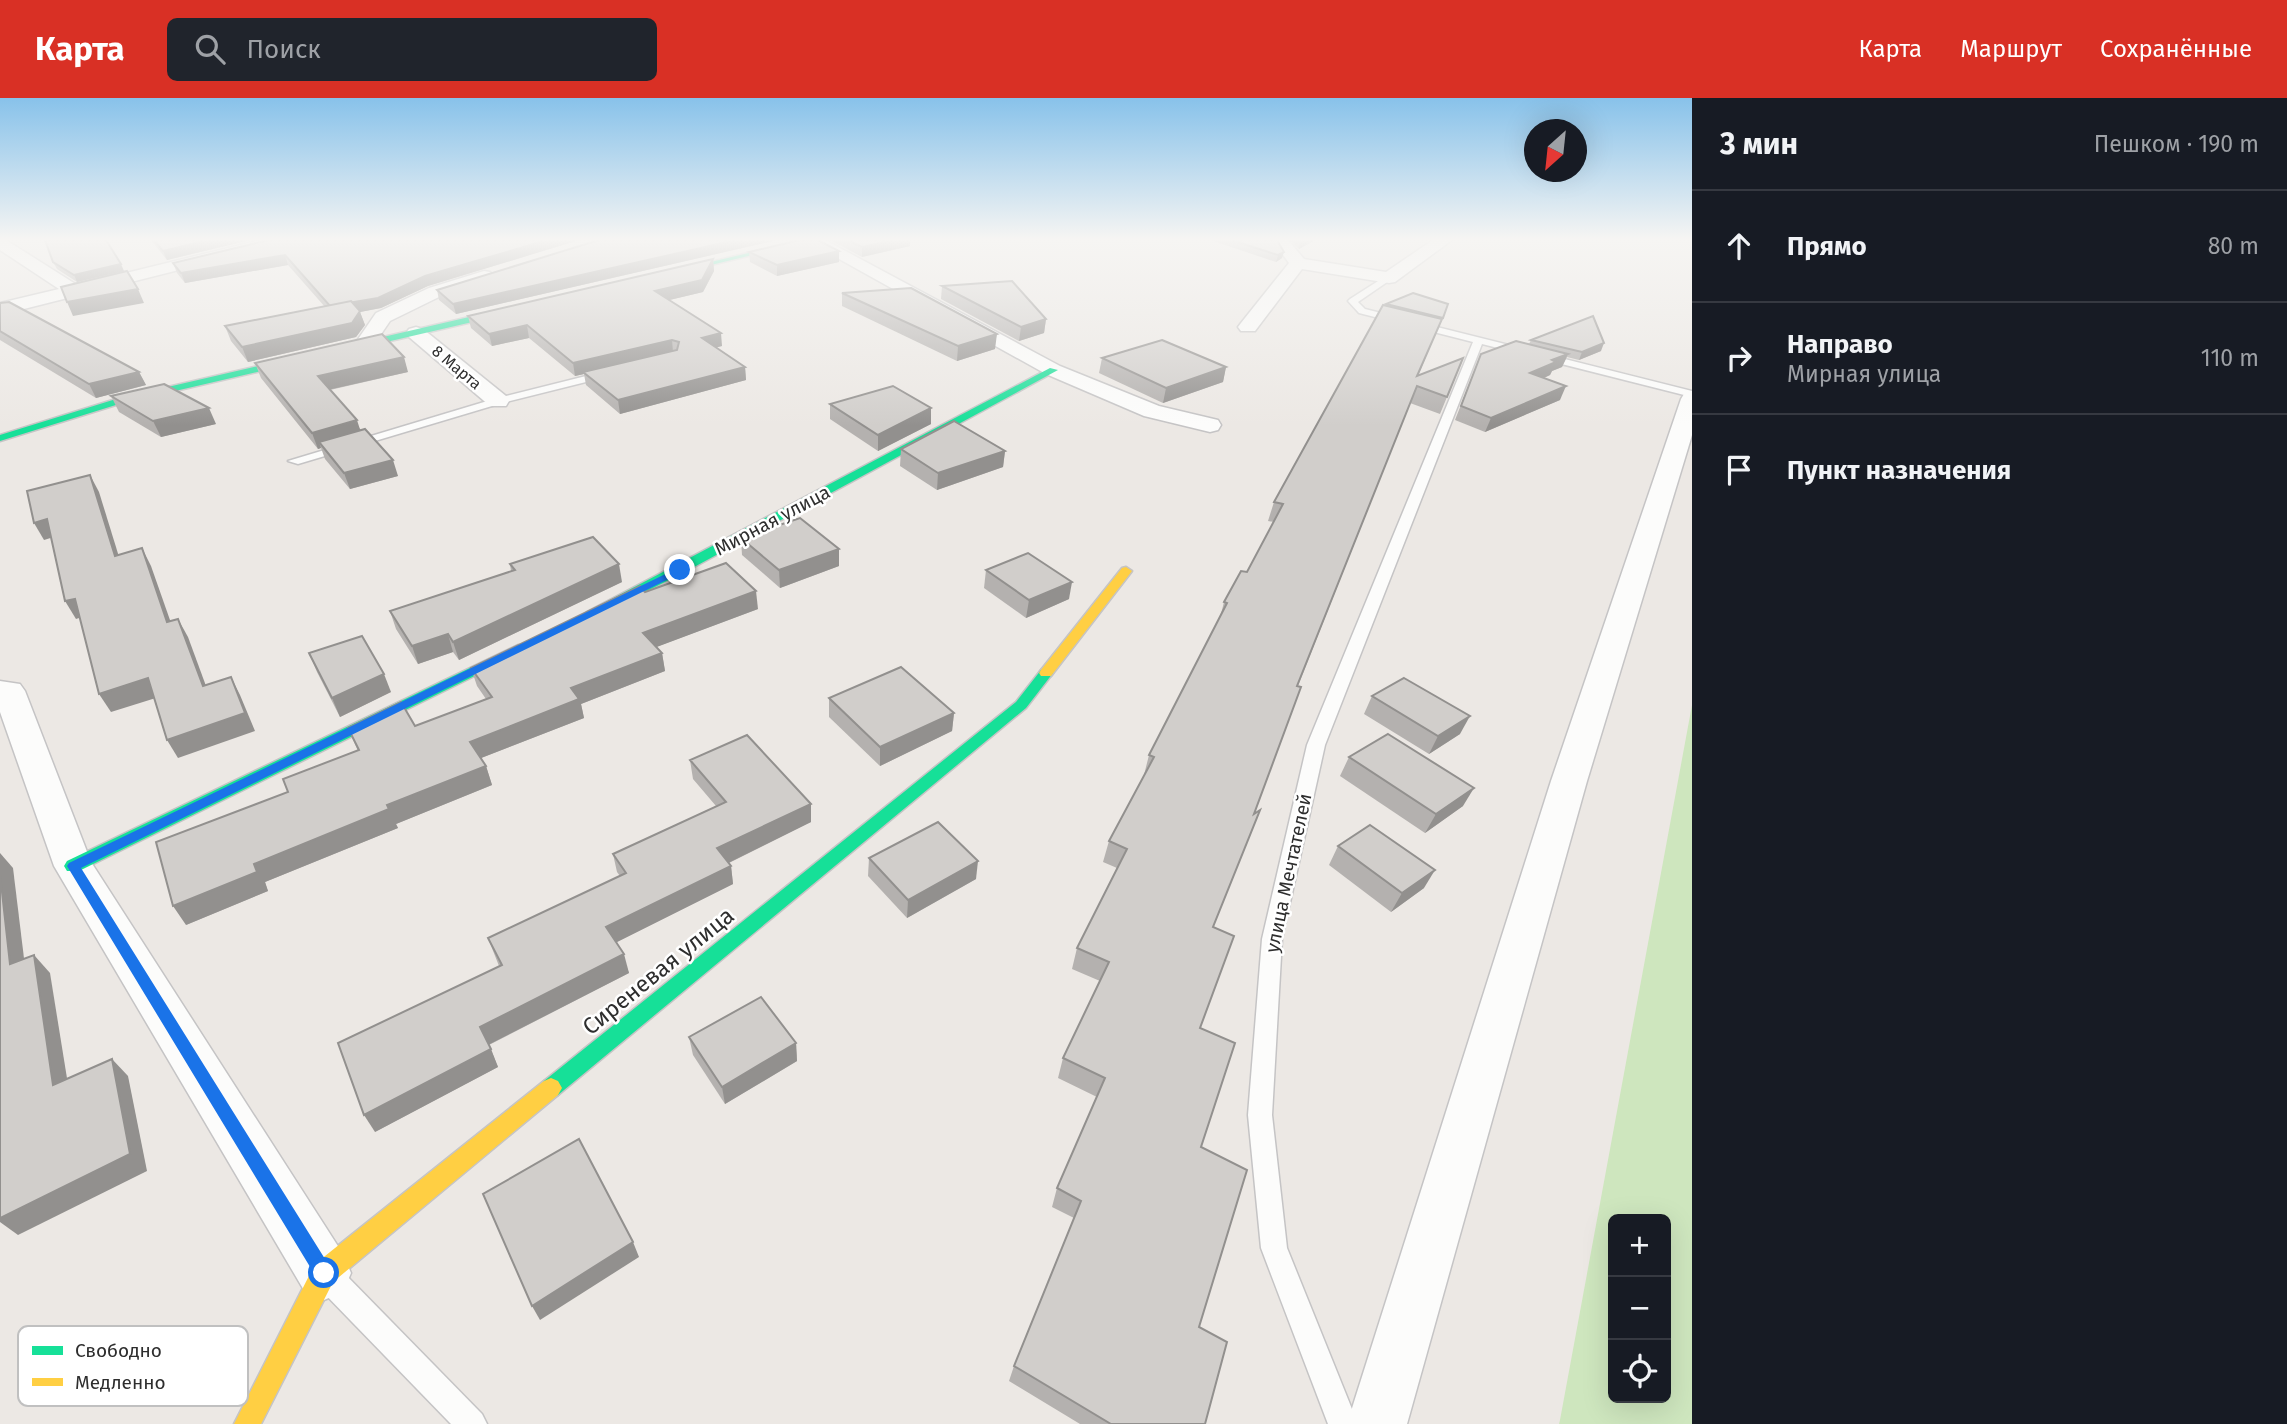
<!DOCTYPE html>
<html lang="ru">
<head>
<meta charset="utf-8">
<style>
	body { margin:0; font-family:"Fira Sans",sans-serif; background:#20242c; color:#f1f3f6 }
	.controls { position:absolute; right:21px; bottom:21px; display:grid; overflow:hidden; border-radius:10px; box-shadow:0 7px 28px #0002 }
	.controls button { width:63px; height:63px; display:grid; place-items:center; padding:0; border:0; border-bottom:2px solid #363941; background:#171b24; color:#f1f3f6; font:35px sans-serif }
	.compass { position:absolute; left:1524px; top:21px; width:63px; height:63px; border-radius:50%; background:#171b24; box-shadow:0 7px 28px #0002; rotate:207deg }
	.stop { position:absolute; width:21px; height:21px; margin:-16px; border:5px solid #1a73e8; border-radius:50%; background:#fff }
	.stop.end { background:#1a73e8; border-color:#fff; box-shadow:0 2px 7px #0008 }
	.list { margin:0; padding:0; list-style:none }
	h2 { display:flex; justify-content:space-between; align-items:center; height:91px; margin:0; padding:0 28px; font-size:30px }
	h2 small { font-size:23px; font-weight:400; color:#9ea1a6 }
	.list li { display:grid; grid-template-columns:46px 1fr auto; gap:21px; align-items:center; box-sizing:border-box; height:112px; padding:0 28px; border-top:2px solid #363941 }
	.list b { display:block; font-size:26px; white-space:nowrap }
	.list p { margin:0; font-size:23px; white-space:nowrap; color:#9ea1a6 }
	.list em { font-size:23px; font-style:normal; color:#9ea1a6 }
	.icon { flex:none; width:38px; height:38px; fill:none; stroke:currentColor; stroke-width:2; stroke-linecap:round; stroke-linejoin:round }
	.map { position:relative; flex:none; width:1692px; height:1326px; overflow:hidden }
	header { display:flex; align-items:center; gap:42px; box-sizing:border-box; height:98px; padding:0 35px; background:#d93025; color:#fff }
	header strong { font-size:33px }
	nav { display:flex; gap:38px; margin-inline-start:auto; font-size:24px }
	.search { width:490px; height:63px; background:#20242c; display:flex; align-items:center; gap:18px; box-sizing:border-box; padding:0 24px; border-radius:10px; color:#9ea1a6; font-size:26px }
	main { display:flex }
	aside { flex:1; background:#171b24 }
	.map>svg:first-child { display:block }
	.green { fill:#cee6be; fill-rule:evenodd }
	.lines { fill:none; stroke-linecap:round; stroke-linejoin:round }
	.lane-casing { stroke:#c5c4c5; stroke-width:3 }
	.street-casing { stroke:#c5c4c5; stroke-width:3 }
	.fast-casing { stroke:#c5c4c5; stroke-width:3 }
	.slow-casing { stroke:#c5c4c5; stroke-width:3 }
	.lane { fill:#fcfcfb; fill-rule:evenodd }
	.street { fill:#fcfcfb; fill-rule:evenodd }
	.fast { fill:#16e098; fill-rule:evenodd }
	.slow { fill:#ffcf43; fill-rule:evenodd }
	.wall { fill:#b4b1af }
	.shaded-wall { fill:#92908e }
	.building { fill:#d1cecb; stroke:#92908e; stroke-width:2 }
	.route { fill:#1a73e8 }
	.labels { text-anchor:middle; stroke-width:5; stroke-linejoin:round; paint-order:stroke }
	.far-street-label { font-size:16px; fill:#2e2e2e; stroke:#fff }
	.street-label { font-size:19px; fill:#2e2e2e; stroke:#fff }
	.near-street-label { font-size:23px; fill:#2e2e2e; stroke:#fff }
	.key { fill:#fff; stroke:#c0c0c0; stroke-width:2 }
	.key-label { font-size:19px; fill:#2e2e2e }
</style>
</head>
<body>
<header>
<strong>Карта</strong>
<div class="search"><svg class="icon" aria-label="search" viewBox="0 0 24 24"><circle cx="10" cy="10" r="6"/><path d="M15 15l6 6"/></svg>Поиск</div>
<nav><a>Карта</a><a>Маршрут</a><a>Сохранённые</a></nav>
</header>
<main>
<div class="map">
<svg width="1692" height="1326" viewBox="0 0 1692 1326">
	<rect width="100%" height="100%" fill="#ece8e4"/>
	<path class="green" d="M1692,607V1326H1559L1560,1322ZM1613,1121H1666V1300H1613Z"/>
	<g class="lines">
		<g class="lane-casing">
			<g id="lane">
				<polygon points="1386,178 1393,180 1358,204 1365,211 1692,293 1692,299 1482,246 1325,647 1282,841 1272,1017 1287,1150 1358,1326 1328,1326 1261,1150 1248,1017 1262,841 1307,647 1473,244 1359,215 1348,203 1350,201"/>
				<polygon points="606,273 610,274 610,278 502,305 298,366 288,363 494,301"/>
				<polygon points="330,1168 340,1171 482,1316 487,1326 451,1326 320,1191 317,1181 320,1171"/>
			</g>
		</g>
		<g class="street-casing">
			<g id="street">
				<polygon points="0,142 6,142 77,187 261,142 288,142 286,145 0,217 0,205 59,191 0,152"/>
				<polygon points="805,142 825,142 1060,268 1159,308 1218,322 1221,327 1218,332 1210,334 1144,318 1046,276"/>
				<polygon points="1272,142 1288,142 1304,161 1386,174 1433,142 1452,142 1395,184 1389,185 1302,171 1255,233 1241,233 1238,229 1241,225 1289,165"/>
				<polygon points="484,173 490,174 493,178 490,182 441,198 390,223 371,251 357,251 354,247 376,215 429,190"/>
				<polygon points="416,229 423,231 506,298 509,303 506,308 490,308 409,239 406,235 409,231"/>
				<polygon points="1692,294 1692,337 1587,683 1407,1326 1347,1326 1551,683 1681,301 1684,296"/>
				<polygon points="0,583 20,586 25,593 91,764 343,1156 351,1175 343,1194 324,1202 305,1194 54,768 0,614"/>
			</g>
		</g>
		<g class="fast-casing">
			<g id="fast">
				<polygon points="802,142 815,142 665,178 661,176"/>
				<polygon points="521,207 525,210 524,212 119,306 0,343 0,337 116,301"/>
				<polygon points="1050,270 1058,272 683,475 599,517 594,518 587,514"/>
				<polygon points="518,547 523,548 525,551 523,554 79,773 67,773 64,768 67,763"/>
				<polygon points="1046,571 1053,575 1026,610 558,997 551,1000 544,997 540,990 544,983 1016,604 1041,572"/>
			</g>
		</g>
		<g class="slow-casing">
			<g id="slow">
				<polygon points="1126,469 1132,473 1051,578 1041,578 1039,575 1041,572 1122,470"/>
				<polygon points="551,980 558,983 562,990 558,997 333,1184 261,1326 234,1326 315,1166 544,983"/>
			</g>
		</g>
		<use href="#lane" class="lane"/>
		<use href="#street" class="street"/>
		<use href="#fast" class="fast"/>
		<use href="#slow" class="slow"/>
	</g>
	<g class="wall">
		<polygon points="151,142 250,142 167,162"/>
		<polygon points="269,142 579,142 428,188 381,210 360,214 365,227 356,239 248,264 231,243 225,228 325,209 288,167 185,185 177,175 173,165"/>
		<polygon points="599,142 777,142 456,216 439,202 437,192"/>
		<polygon points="830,142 910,142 910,148 862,159"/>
		<polygon points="1210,142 1277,142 1282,160 1276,164"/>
		<polygon points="1290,142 1315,142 1299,151"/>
		<polygon points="749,154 839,164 777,178 750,164"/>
		<polygon points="713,161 714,173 703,194 669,202 722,248 716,249 745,269 746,282 620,316 586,287 584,276 575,278 529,240 492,248 471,230 468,218"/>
		<polygon points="53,164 124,173 77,184 57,171"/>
		<polygon points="942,188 1046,221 1044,235 1019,243 941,201"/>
		<polygon points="842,195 995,251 957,263 842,208"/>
		<polygon points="0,205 139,274 146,287 96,300 0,242"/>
		<polygon points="1386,206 1448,206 1418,278 1463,260 1440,316 1410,305 1298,588 1213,829 1200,930 1199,1229 1205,1326 1080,1326 1009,1283 1014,1268 1074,1120 1052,1109 1057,1090 1097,999 1058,980 1063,960 1100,883 1072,871 1077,850 1117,770 1103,764 1109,743 1144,677 1149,657 1220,520 1224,504 1247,474 1274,424 1268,423 1274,404"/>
		<polygon points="1531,242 1601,253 1579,262 1567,259 1562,269 1552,273 1550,277 1544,280 1560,302 1485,334 1455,322 1481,256 1529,246"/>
		<polygon points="1102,260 1226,269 1223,284 1163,305 1099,275"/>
		<polygon points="255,265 408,274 330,292 361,332 398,378 350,391 325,361 321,350 318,351 261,280"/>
		<polygon points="111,298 216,326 161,339 119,314"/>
		<polygon points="830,306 931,326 878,353 830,321"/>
		<polygon points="901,351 1005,353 1003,369 937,392 900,368"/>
		<polygon points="741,440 839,451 839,468 780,490 742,457"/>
		<polygon points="510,466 622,484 459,562 453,554 418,566 396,531 390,513 511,473"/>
		<polygon points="986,472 1069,501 1026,520 984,490"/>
		<polygon points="645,494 758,511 656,549 662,555 665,573 581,606 584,620 481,660 486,668 492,687 396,726 398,730 265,784 268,793 186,827 288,694 358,653 348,630 415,628 486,601 477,588 471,570"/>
		<polygon points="309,555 391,594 340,619 317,574"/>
		<polygon points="1372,598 1460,636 1429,656 1364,616"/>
		<polygon points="829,600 954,615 952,633 880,668 829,619"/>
		<polygon points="1349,659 1463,708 1425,735 1340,678"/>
		<polygon points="690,662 811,706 811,724 729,765 731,768 733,786 617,844 629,875 489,947 498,969 375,1034 499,868 488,840 620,778 617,774 613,756 716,708 693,681"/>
		<polygon points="1338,748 1424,790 1391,814 1329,767"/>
		<polygon points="869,760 976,781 907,820 868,778"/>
		<polygon points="689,939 796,945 797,963 725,1006 693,957"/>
	</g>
	<g class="shaded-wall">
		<polygon points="209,142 250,142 167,162 163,153"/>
		<polygon points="547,142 579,142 428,188 381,210 360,214 365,227 356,239 248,264 242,249 331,209 425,178"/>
		<polygon points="736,142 777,142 456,216 453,206"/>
		<polygon points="896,142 910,142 910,148 862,159 862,149"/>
		<polygon points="1305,142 1315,142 1299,151 1301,144"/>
		<polygon points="839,153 839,164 777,178 777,167"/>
		<polygon points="1284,154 1282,160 1276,164 1278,157"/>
		<polygon points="285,157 288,167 185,185 181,175"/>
		<polygon points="713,161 714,173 703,194 657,205 655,193"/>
		<polygon points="121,166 124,173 77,184 74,177"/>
		<polygon points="138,191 144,205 73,218 67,204"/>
		<polygon points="1046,221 1044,235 1019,243 1021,229"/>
		<polygon points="527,227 529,240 492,248 489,236"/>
		<polygon points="721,235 722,248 703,253 702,240"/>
		<polygon points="997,236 995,251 957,263 958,248"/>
		<polygon points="672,242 673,254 583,274 584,276 575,278 573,265"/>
		<polygon points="1604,245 1601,253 1579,262 1582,254"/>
		<polygon points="1568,256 1562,269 1552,273 1550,277 1524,289 1530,275 1552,262"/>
		<polygon points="404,259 408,274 323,293 318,278"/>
		<polygon points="745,269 746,282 620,316 618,302"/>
		<polygon points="1226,269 1223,284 1163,305 1166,290"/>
		<polygon points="139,274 146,287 96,300 89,286"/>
		<polygon points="1566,288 1560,302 1485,334 1491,320"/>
		<polygon points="209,310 216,326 161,339 153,323"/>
		<polygon points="931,310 931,326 878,353 878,337"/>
		<polygon points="357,322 362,338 319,344 321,350 318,351 312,335"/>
		<polygon points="1005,353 1003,369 937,392 938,375"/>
		<polygon points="393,362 398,378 350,391 344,375"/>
		<polygon points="90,377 99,394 124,475 115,458"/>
		<polygon points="47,421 57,438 44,442 34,425"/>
		<polygon points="142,450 151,468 177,542 167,524"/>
		<polygon points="839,451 839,468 780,490 779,472"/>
		<polygon points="619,466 622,484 459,562 453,544"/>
		<polygon points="1072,484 1069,501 1026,520 1029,502"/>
		<polygon points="756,493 758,511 646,553 643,535"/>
		<polygon points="75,501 85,518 76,521 65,503"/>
		<polygon points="178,521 188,539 213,607 203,588"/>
		<polygon points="448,536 453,554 418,566 412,548"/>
		<polygon points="662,555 665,573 581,606 584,620 476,662 470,644 571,590"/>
		<polygon points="384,576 391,594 340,619 332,600"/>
		<polygon points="231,579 240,597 255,633 178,660 167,642"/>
		<polygon points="148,580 159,599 111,614 99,596"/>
		<polygon points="954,615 952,633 880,668 880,649"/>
		<polygon points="1470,618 1460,636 1429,656 1438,638"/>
		<polygon points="486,668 492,687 396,726 398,730 265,784 268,793 186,827 173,808 254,766 387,707"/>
		<polygon points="1474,690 1463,708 1425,735 1436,716"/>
		<polygon points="811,706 811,724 720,769 717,750"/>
		<polygon points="0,755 13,770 27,885 10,866 0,776"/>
		<polygon points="978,763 976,781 907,820 908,802"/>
		<polygon points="731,768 733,786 611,847 606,829"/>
		<polygon points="1435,772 1424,790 1391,814 1402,795"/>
		<polygon points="624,856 629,875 488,947 480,929"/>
		<polygon points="34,857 50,875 71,1005 53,987"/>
		<polygon points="796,945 797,963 725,1006 722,989"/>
		<polygon points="491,951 498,969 375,1034 364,1017"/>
		<polygon points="112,961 128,978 147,1073 18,1137 0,1124 0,1120"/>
		<polygon points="633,1144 639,1159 540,1222 532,1208"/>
	</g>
	<g class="building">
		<polygon points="45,142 106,142 121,166 74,177 53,164"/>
		<polygon points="154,142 209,142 163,153"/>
		<polygon points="269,142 547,142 425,178 378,200 330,208 285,157 181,175 173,165"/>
		<polygon points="599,142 736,142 453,206 437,192"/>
		<polygon points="800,142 818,142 839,153 777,167 749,154"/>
		<polygon points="847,142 896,142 862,149"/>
		<polygon points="1231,142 1277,142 1284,154 1278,157"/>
		<polygon points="713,161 702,182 655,193 721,235 702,240 745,269 618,302 583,274 677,252 679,244 672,242 573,265 527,227 489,236 468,218"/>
		<polygon points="127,173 138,191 67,204 61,189"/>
		<polygon points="1012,183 1046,221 1021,229 942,188"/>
		<polygon points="911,190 997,236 958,248 842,195"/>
		<polygon points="1413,195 1448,206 1443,220 1386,206"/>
		<polygon points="351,203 360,213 352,225 242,249 225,228"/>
		<polygon points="9,204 139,274 89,286 0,233 0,205"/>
		<polygon points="1383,207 1442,221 1417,278 1463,260 1447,299 1417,288 1297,588 1301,589 1254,716 1260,712 1213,829 1234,838 1200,930 1235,945 1201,1049 1247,1072 1199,1229 1227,1244 1205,1326 1111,1326 1014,1268 1081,1103 1057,1090 1105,980 1063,960 1109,864 1077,850 1127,751 1109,743 1154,659 1149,657 1227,505 1224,504 1241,473 1247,474 1283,406 1274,404"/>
		<polygon points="1593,218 1604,245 1582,254 1531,242"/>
		<polygon points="382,236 404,259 318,278 357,322 312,335 255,265"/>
		<polygon points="1162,242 1226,269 1166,290 1102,260"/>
		<polygon points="1516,243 1568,256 1552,262 1556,264 1530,275 1566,288 1491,320 1461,308 1481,256"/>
		<polygon points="164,286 209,310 153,323 111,298"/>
		<polygon points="893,288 931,310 878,337 830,306"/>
		<polygon points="954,323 1005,353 938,375 901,351"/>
		<polygon points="365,331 393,362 344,375 319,344"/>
		<polygon points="90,377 115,458 142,450 167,524 178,521 203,588 231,579 245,615 167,642 148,580 99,596 75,501 65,503 47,421 34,425 27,393"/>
		<polygon points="800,420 839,451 779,472 741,440"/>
		<polygon points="593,439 619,466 453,544 448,536 412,548 390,513 515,472 510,466"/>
		<polygon points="1028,455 1072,484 1029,502 986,472"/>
		<polygon points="726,465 756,493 643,535 662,555 571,590 579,601 470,644 486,668 387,707 389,711 254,766 257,774 173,808 156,744 288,694 283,681 359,652 348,630 401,604 415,628 492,599 471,570 640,488 645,494"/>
		<polygon points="362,538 384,576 332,600 309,555"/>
		<polygon points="901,569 954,615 880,649 829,600"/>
		<polygon points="1404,580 1470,618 1438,638 1372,598"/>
		<polygon points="1388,636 1474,690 1436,716 1349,659"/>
		<polygon points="747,637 811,706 717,750 731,768 606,829 624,856 480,929 491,951 364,1017 338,945 502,867 488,840 626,775 613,756 726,704 690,662"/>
		<polygon points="938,724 978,763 908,802 869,760"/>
		<polygon points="1370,727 1435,772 1402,795 1338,748"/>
		<polygon points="0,776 10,866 34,857 53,987 112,961 130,1056 0,1120"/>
		<polygon points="761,899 796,945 722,989 689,939"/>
		<polygon points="579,1041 633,1144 532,1208 483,1096"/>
	</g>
	<linearGradient id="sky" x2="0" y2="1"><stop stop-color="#88c2ea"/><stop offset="0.43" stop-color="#f6f5f3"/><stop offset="1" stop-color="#f6f5f3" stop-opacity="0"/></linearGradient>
	<rect width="1692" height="328" fill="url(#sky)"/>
	<polygon class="route" points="680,469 684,472 683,474 81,770 330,1169 333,1175 330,1182 324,1184 318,1182 67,768 69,765"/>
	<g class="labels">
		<g class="far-street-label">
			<text transform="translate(457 269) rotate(40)" y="6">8 Марта</text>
		</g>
		<g class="street-label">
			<text transform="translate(772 422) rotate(-28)" y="7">Мирная улица</text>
			<text transform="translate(1288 775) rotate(-78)" y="7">улица Мечтателей</text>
		</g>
		<g class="near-street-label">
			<text transform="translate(658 873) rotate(-39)" y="8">Сиреневая улица</text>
		</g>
	</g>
	<rect x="18" y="1228" width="230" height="80" rx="10" class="key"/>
	<rect x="32" y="1248" width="31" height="9" fill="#16e098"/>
	<rect x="32" y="1280" width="31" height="8" fill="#ffcf43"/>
	<g class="key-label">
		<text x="75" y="1259">Свободно</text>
		<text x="75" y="1291">Медленно</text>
	</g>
</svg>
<div class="controls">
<button>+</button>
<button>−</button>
<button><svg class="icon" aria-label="locate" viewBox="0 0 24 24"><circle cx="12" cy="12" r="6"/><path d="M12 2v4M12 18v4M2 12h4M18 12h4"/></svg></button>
</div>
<svg class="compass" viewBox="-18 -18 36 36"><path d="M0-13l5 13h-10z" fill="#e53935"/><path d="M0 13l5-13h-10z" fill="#9ea1a6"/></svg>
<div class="stop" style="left:324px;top:1175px"></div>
<div class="stop end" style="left:680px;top:472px"></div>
</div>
<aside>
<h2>3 мин<small>Пешком · 190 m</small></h2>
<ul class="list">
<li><svg class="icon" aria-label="ahead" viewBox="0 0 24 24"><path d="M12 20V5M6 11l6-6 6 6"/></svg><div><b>Прямо</b></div><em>80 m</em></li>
<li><svg class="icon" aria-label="right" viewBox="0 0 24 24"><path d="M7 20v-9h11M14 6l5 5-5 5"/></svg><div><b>Направо</b><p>Мирная улица</p></div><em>110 m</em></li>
<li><svg class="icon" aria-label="arrive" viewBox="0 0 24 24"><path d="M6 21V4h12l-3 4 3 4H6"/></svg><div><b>Пункт назначения</b></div></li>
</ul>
</aside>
</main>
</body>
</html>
